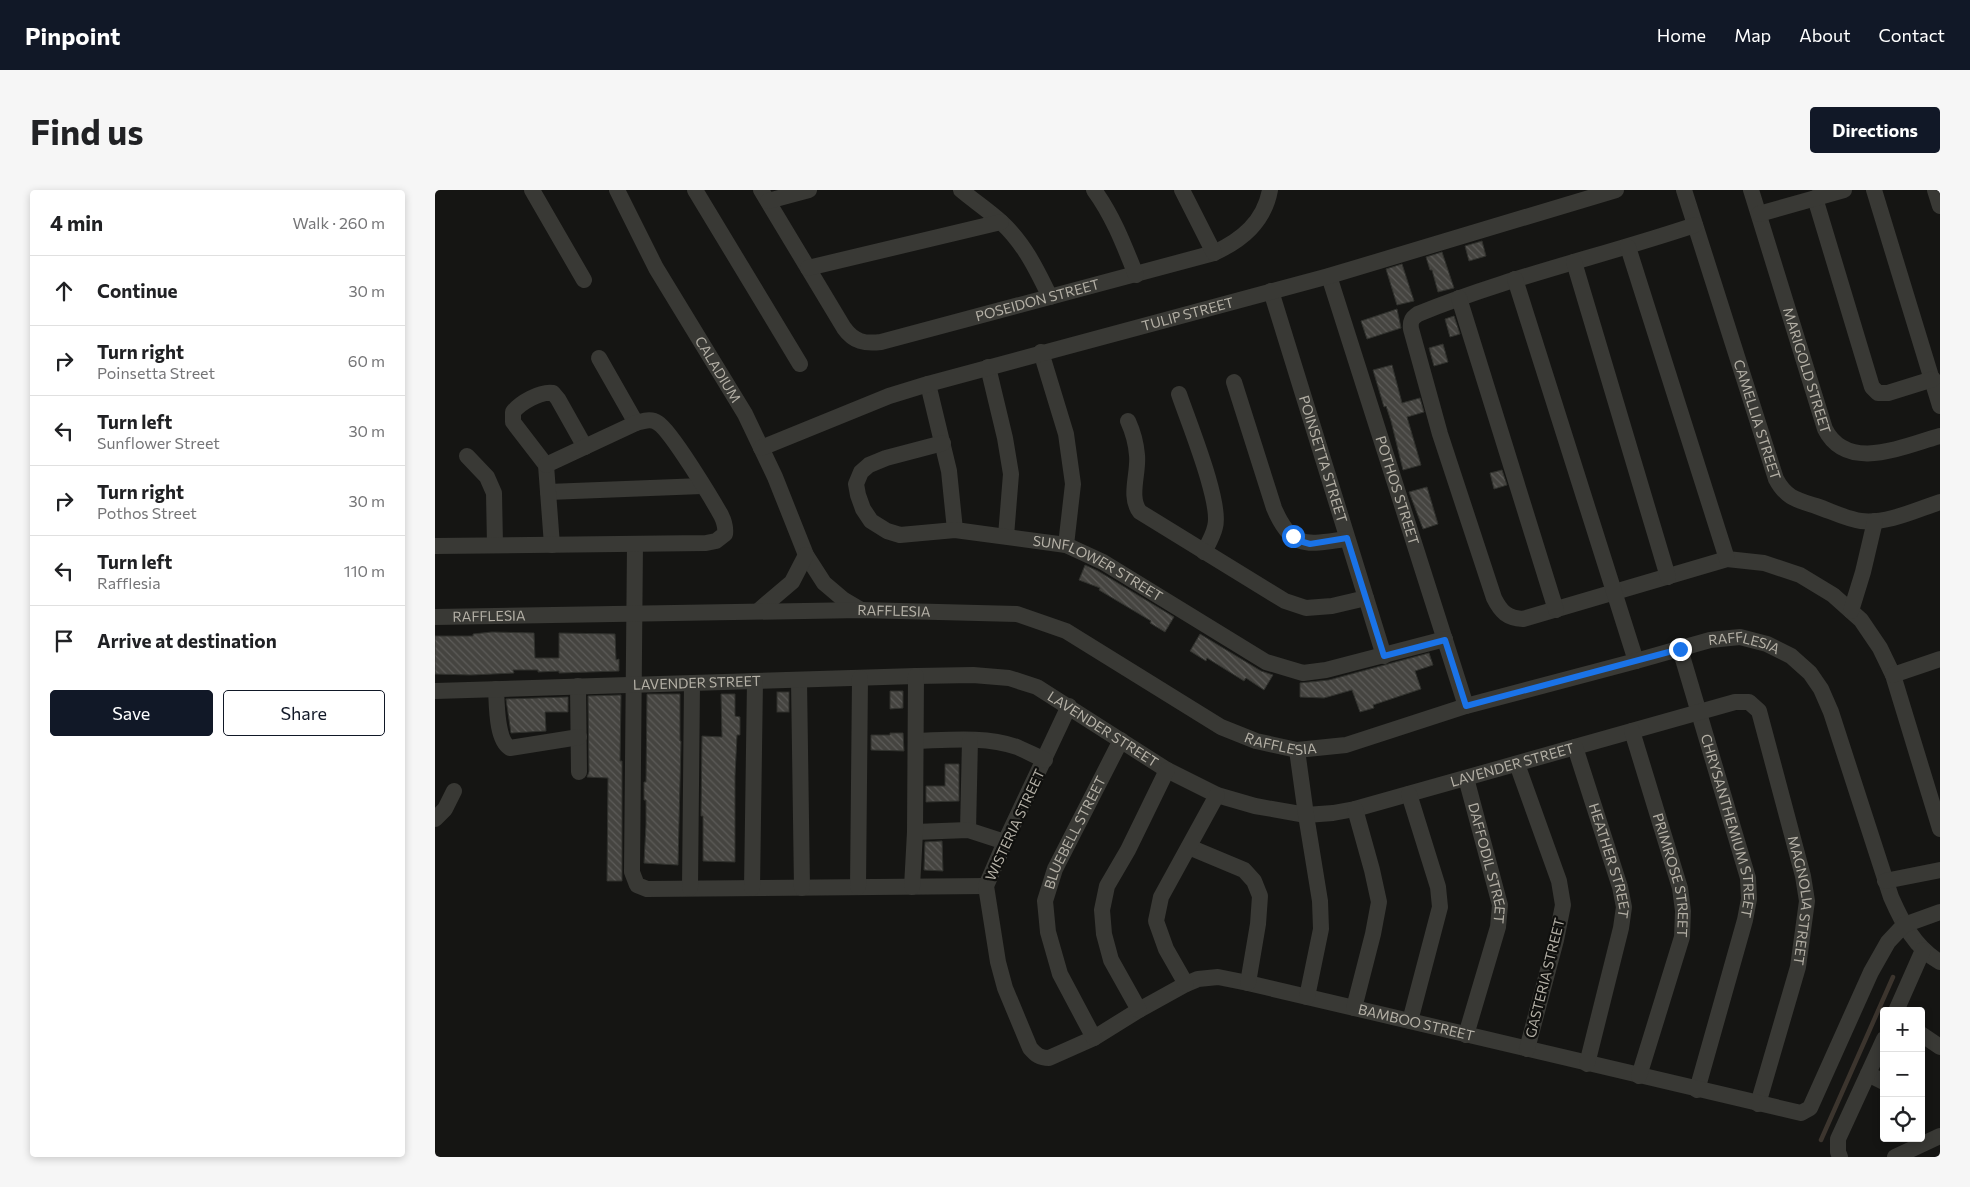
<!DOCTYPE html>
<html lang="en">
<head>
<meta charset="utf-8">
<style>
	body { margin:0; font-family:Commissioner,sans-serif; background:#f6f6f6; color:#202124 }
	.controls { position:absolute; right:15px; bottom:15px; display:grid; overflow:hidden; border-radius:5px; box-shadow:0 2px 8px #0003 }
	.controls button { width:45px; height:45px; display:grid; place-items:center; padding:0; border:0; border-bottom:1px solid #e0e0e0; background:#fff; color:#202124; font:25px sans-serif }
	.stop { position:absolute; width:15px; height:15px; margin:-11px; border:4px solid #1a73e8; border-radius:50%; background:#fff }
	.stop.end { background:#1a73e8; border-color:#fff; box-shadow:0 1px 5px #0008 }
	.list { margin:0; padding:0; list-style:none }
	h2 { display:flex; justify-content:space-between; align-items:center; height:65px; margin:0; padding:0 20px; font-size:21px }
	h2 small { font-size:16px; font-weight:400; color:#757577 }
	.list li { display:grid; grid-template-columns:32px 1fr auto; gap:15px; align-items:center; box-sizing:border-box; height:70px; padding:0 20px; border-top:1px solid #e0e0e0 }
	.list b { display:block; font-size:19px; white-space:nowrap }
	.list p { margin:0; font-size:16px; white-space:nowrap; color:#757577 }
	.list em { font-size:16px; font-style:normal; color:#757577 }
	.actions { display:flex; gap:10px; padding:15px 20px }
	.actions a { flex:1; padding:11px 0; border:1px solid #111827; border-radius:5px; text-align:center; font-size:18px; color:#111827 }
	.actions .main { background:#111827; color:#fff }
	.icon { flex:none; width:28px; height:28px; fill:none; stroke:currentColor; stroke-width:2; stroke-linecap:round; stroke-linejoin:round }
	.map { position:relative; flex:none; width:1505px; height:967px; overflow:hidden; border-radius:5px }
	header { display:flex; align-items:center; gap:30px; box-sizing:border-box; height:70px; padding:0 25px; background:#111827; color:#fff }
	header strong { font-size:24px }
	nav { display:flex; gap:28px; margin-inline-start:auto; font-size:18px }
	.intro { display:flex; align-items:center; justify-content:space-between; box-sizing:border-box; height:120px; padding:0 30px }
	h1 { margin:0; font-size:35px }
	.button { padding:12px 22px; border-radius:5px; background:#111827; color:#fff; font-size:18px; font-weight:700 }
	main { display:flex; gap:30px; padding:0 30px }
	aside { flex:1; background:#fff; border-radius:5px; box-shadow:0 2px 8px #0003 }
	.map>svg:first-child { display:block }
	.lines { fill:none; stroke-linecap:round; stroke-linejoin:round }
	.stream { stroke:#3c352e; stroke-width:4.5 }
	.building { fill:url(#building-back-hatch); stroke:#30312d }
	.minor { stroke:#393935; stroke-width:16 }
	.route { stroke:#1a73e8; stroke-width:6 }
	.labels { text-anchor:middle; stroke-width:4.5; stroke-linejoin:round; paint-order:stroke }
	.street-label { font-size:14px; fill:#b4b0a6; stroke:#10100e }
</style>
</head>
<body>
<header>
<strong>Pinpoint</strong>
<nav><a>Home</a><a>Map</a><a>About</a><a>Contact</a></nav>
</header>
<div class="intro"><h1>Find us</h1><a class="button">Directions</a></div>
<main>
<aside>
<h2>4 min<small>Walk · 260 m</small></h2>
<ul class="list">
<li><svg class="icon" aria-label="ahead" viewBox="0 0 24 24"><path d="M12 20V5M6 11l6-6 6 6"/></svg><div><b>Continue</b></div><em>30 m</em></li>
<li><svg class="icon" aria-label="right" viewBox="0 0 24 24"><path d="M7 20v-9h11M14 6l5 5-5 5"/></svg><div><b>Turn right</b><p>Poinsetta Street</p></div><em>60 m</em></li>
<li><svg class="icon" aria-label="left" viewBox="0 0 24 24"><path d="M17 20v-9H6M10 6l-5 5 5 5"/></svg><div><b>Turn left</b><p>Sunflower Street</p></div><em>30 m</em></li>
<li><svg class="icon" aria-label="right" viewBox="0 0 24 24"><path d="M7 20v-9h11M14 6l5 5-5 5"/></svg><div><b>Turn right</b><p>Pothos Street</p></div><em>30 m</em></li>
<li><svg class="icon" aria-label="left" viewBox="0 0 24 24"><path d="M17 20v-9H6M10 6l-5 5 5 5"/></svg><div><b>Turn left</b><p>Rafflesia</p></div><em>110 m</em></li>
<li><svg class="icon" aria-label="arrive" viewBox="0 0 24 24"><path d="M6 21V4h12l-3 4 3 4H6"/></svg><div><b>Arrive at destination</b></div></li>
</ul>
<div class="actions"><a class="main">Save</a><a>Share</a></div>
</aside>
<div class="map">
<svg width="1505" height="967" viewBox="0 0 1505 967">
	<defs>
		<pattern id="building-back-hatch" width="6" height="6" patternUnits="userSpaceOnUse" patternTransform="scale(1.25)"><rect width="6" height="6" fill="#454440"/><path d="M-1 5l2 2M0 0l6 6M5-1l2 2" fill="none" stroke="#5d5c59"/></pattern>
	</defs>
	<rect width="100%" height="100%" fill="#151513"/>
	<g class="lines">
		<polyline class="stream" points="1386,950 1458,787"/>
	</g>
	<g class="building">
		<polygon points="1047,51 1051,66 1034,71 1030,56"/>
		<polygon points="1007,62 1019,98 1003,102 997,80 995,80 991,67"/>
		<polygon points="967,74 979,111 962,115 951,79"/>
		<polygon points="962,119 966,138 932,149 926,131"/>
		<polygon points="1019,126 1025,144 1015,147 1010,129"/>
		<polygon points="1008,154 1013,172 999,176 994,158"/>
		<polygon points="957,175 967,213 985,208 989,222 972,227 986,275 968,280 956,231 951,216 949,217 938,180"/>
		<polygon points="1067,280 1072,295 1059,299 1055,283"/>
		<polygon points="992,297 1003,334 988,339 974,302"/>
		<polygon points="650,375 663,381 739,427 730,442 715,433 716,431 664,400 665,398 644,390"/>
		<polygon points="57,442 99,443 100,468 124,468 124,443 180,444 181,470 184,469 184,481 124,483 124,481 103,482 103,480 78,480 79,483 36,485 0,484 0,446 38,446 38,444"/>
		<polygon points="765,444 826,481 838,485 829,500 811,488 809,491 772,468 771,471 755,461"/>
		<polygon points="994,463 998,475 980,481 986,499 938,515 939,518 925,522 917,500 889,508 865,507 865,493 894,490"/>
		<polygon points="455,501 468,501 468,518 455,519"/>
		<rect x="342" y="502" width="12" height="20"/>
		<polygon points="212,504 245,504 245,551 246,551 243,675 209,673 211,635 211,610 209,610 209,592 211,592"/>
		<polygon points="286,504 300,504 300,526 305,527 305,545 302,545 300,586 300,672 268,671 268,626 266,626 267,546 287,547"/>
		<polygon points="186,505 185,571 187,571 187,691 172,691 173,588 152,587 154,582 153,506"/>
		<polygon points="133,507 133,522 110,522 111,541 76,543 71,509"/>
		<polygon points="455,543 468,543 469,561 436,560 436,545 455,545"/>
		<polygon points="510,574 524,574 524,611 491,612 491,596 510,596"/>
		<polygon points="507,651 508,681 489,680 490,652"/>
	</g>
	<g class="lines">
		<g class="minor">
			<polyline points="97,0 149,90"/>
			<path id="s1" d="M182,0L221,78L310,224L340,287L371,365L389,393L409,410L426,420"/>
			<polyline points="260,0 365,174"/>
			<path id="s2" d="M326,0L409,138C419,152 430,154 446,152L779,63C807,50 829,32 835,0"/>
			<path d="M526,0C539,11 554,21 566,32C589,53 602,80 615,107"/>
			<path d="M659,0C678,26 689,55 701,85"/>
			<polyline points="747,0 779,63"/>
			<path id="s3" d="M1249,0L1341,289C1351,308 1362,310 1381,316C1396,321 1411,329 1426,331C1452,334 1481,320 1505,312"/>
			<path id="s4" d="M1316,0L1390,239C1412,283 1469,256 1505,246"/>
			<polyline points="1439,0 1505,216"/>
			<polyline points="1500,0 1505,16"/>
			<polyline points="1380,8 1437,197 1443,203 1453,203 1498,189"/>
			<polyline points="333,11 374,0"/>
			<polyline points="1324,24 1409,0"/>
			<path d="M1260,35C1168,66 1073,87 983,124C977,128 975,131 976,139L1005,244L1059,408C1066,422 1072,428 1088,429L1292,369L1329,373L1365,385L1398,405L1426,430L1445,458L1458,485L1505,639"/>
			<polyline points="1193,57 1292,369"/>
			<polyline points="1139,72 1233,387"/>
			<polyline points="373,78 566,32"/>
			<path id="s5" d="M894,86L1031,516"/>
			<polyline points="1080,89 1201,471"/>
			<path id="s6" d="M836,101L949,466"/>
			<polyline points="1024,108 1121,420"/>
			<polyline points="606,162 631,244 638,294 631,355"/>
			<polyline points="164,168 201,233"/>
			<polyline points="553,177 570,248 576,284 571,346"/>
			<path d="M799,192L839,318C857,361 873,354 912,349"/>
			<polyline points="493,194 514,281 520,340"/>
			<path d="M744,204C753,231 787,313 780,337C778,346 773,354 769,362"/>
			<path d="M693,231C698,242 701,253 702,265C704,283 693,307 705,322L850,411L871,418L897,416L931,408"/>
			<path id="s7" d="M508,253L451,268L434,275L426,282L421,294L423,305L428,319L436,331L452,341L465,345L520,340L631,355L668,372L831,472L868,483L891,480L1010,449"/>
			<path id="s8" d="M326,258L454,206L493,194L894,86L1181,0"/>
			<polyline points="32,266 52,287 59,303 60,355"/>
			<polyline points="113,302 267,296"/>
			<polyline points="200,354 197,682 202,695 212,699 551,696"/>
			<path d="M117,355L111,275L78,232V222C85,213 105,201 118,203L123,209L150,257"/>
			<path d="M0,356L271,353L281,351L290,344C291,337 289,331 286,325C277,309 236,241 223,233C216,228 209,231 201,233L111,275"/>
			<polyline points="323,421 357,392 371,365"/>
			<polyline points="1416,421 1428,382 1440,331"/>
			<path id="s9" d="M0,427L426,420L582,424L631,441L786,537L821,551L862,560L911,555L1031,516L1201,471L1275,450L1305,447L1332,454L1356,466L1375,483L1386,499L1396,522L1456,707C1467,732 1480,758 1505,772"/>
			<path id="s10" d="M1245,459L1313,688L1314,709L1310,730L1262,900"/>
			<polyline points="1458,485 1505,469"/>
			<polyline points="364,490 367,698"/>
			<polyline points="143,496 144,582"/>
			<path d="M61,499C62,514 61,550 75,558L144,547"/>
			<path id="s11" d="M0,501L481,486L538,485L574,488L602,497L732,580L782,605L820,616L871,625L898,623L920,619L1300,512H1314L1324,521L1368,686L1372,711L1363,777L1323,914"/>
			<path id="s12" d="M634,516L570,652L551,696L563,772L570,798L595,858C601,865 605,868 614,868L659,848L704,820L751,794L763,789L783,787L813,793L1366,923L1375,918L1436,782L1453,752L1469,735L1505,722"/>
			<path id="s13" d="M1197,541L1245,698L1248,721L1247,747L1204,886"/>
			<path d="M481,551C514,550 550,546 582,557C591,561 601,566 610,570"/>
			<path id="s14" d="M1140,557L1185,697L1189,717L1186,738L1152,874"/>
			<polyline points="862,560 871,625 885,711 886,739 872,807"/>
			<polyline points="1082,574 1124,691 1128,715 1121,750 1092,859"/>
			<path id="s15" d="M1031,588L1065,715L1063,737L1031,845"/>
			<polyline points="974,604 1003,697 1005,717 975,831"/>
			<polyline points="0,629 10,619 19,601"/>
			<polyline points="533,640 535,550"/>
			<polyline points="480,642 533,640 570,652"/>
			<polyline points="754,657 809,680 819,691 825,706 823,734 813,793"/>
			<polyline points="1450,691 1505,680"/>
			<polyline points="423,697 425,488"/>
			<polyline points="477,697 480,642 481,486"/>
			<polyline points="255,698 257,493"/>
			<polyline points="317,698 320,491"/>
			<polyline points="751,794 731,759 721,731 726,707 782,605"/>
			<polyline points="919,818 938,744 944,712 937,680 920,619"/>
			<polyline points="704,820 676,770 669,744 667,720 672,696 693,660 732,580"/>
			<polyline points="1461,821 1488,760"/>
			<polyline points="1486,844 1505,857"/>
			<path id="s16" d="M659,848L625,784L613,742L610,711L620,679L686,550"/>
			<polyline points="1433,884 1449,892"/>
			<polyline points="1405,967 1403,962 1403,949 1449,849"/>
			<polyline points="1460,967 1505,946"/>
		</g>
	</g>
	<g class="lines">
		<polyline class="route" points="858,346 868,352 875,354 912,348 949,466 1010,450 1031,516 1245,459"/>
	</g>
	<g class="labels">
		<g class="street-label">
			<text dy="5" stroke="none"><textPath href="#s2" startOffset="365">POSEIDON STREET</textPath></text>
			<text dy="5" stroke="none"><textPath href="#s8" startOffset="448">TULIP STREET</textPath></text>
			<text dy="5" stroke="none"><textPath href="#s1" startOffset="206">CALADIUM</textPath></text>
			<text dy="5" stroke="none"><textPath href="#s4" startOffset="189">MARIGOLD STREET</textPath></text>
			<text dy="5" stroke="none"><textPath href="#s3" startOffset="241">CAMELLIA STREET</textPath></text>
			<text dy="5" stroke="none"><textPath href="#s6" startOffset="176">POINSETTA STREET</textPath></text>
			<text dy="5" stroke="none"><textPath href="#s5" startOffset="225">POTHOS STREET</textPath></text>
			<text dy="5" stroke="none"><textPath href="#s7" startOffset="379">SUNFLOWER STREET</textPath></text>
			<text dy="5" stroke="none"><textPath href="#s9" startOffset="459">RAFFLESIA</textPath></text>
			<text dy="5" stroke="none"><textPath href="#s9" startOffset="54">RAFFLESIA</textPath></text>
			<text dy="5" stroke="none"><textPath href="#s9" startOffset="1359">RAFFLESIA</textPath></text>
			<text dy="5" stroke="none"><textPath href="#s11" startOffset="262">LAVENDER STREET</textPath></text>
			<text dy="5" stroke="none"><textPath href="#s11" startOffset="682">LAVENDER STREET</textPath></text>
			<text dy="5" stroke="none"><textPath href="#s9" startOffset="879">RAFFLESIA</textPath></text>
			<text dy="5" stroke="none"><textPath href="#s11" startOffset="1118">LAVENDER STREET</textPath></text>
			<text transform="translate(580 635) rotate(-65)" y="5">WISTERIA STREET</text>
			<text dy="5" stroke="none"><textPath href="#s10" startOffset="184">CHRYSANTHEMIUM STREET</textPath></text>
			<text dy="5" stroke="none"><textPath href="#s16" startOffset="222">BLUEBELL STREET</textPath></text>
			<text dy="5" stroke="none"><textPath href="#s14" startOffset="119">HEATHER STREET</textPath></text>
			<text dy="5" stroke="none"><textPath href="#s15" startOffset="88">DAFFODIL STREET</textPath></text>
			<text dy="5" stroke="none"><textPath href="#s13" startOffset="150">PRIMROSE STREET</textPath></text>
			<text dy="5" stroke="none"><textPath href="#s11" startOffset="1572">MAGNOLIA STREET</textPath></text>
			<text transform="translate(1110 788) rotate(-76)" y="5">GASTERIA STREET</text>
			<text dy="5" stroke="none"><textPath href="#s12" startOffset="782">BAMBOO STREET</textPath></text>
		</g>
	</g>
</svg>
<div class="controls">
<button>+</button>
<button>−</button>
<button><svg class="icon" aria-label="locate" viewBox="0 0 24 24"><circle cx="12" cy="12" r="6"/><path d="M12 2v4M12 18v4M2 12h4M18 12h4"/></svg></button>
</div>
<div class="stop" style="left:858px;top:346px"></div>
<div class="stop end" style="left:1245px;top:459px"></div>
</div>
</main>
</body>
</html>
